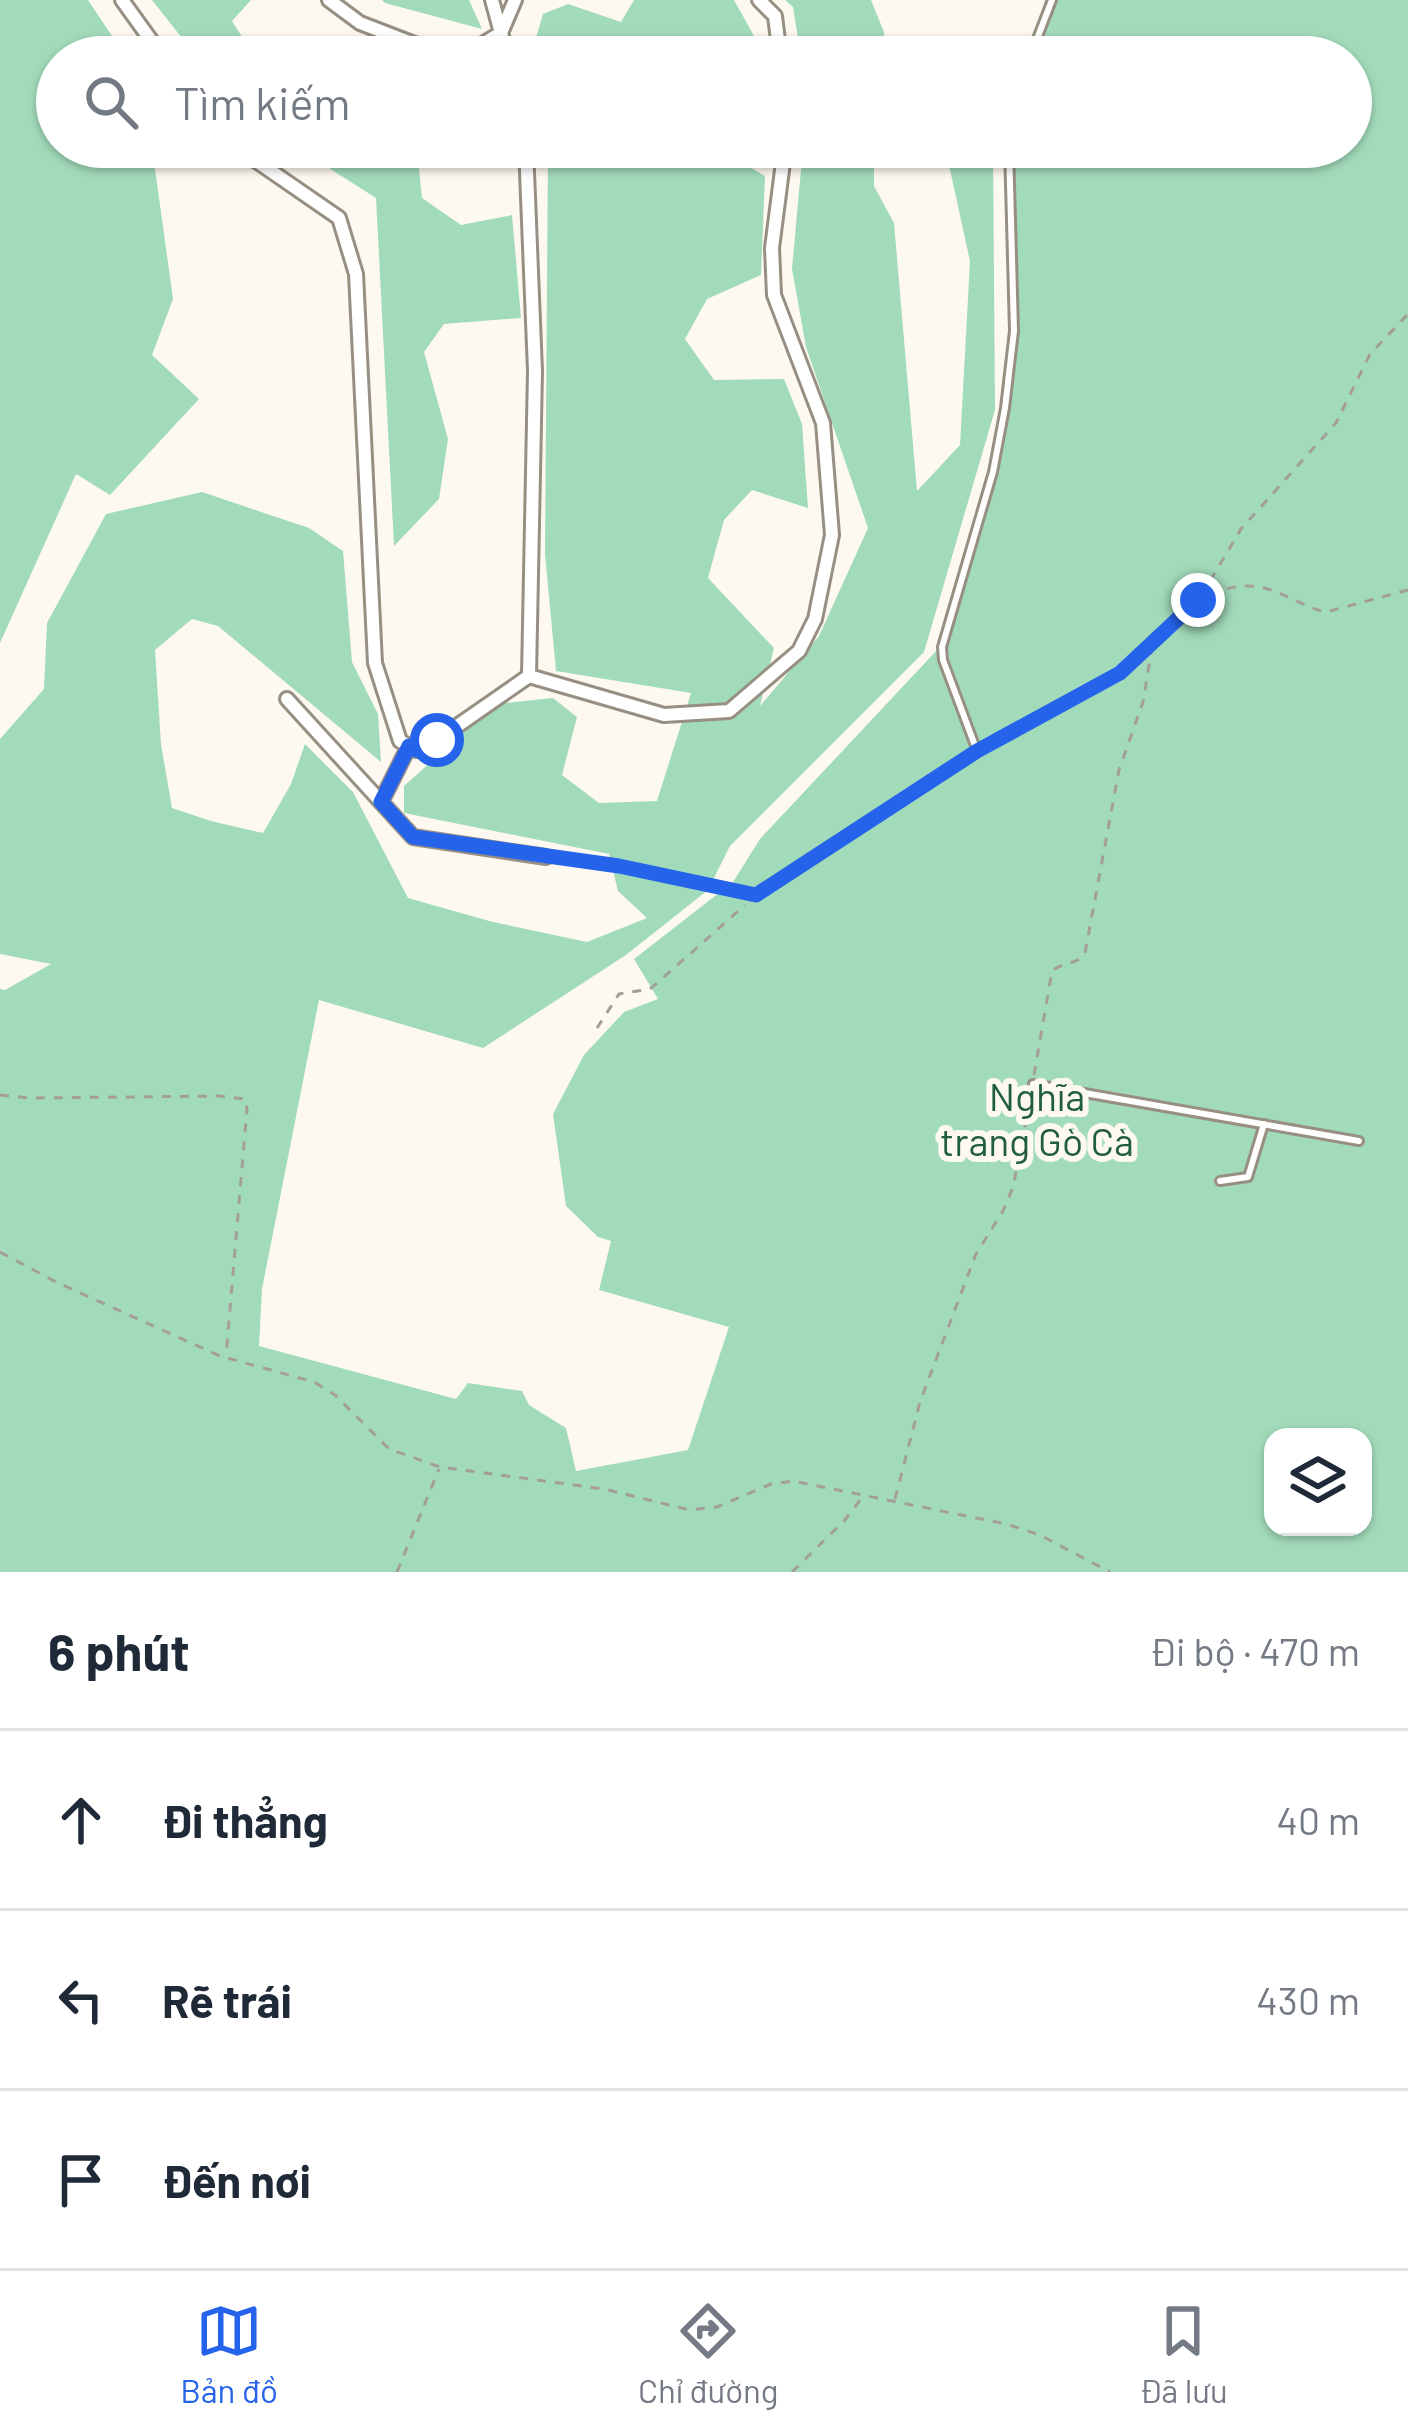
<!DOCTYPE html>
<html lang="vi">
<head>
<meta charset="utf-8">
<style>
	body { margin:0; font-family:Barlow,sans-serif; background:#f2f2f3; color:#1f2937 }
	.controls { position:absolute; right:36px; bottom:36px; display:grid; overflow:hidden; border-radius:24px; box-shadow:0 3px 9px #0004 }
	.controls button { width:108px; height:108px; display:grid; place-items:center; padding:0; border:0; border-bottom:3px solid #e0e1e3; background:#fff; color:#1f2937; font:60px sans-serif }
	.stop { position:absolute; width:36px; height:36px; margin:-27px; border:9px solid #2563eb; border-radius:50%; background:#fff }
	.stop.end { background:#2563eb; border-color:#fff; box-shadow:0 3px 12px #0008 }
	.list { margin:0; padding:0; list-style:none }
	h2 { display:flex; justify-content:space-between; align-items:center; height:156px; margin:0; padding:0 48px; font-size:51px }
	h2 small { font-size:39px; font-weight:400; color:#747a83 }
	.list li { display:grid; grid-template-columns:78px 1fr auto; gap:36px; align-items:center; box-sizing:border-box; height:180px; padding:0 48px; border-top:3px solid #e0e1e3 }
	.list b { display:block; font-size:45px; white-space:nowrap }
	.list em { font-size:39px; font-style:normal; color:#747a83 }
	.icon { flex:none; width:66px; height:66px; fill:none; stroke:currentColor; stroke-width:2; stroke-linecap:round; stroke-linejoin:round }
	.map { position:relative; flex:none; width:1408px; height:1572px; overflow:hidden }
	.search { position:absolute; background:#fff; box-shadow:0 3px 9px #0004; left:36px; right:36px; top:36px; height:132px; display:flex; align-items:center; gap:30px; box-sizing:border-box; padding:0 42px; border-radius:66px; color:#747a83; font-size:45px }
	.sheet { height:696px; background:#fff }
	nav { display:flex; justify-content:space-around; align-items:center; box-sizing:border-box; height:168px; border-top:3px solid #e0e1e3; background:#fff; font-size:33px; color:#747a83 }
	nav a { display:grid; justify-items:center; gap:6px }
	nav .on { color:#2563eb }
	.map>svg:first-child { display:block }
	.green { fill:#a2dbba; fill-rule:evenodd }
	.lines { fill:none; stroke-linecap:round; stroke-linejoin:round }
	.lane-casing { stroke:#978f81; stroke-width:12 }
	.street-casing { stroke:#978f81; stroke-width:18 }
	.path { stroke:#a39f97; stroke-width:3; stroke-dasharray:9 9; stroke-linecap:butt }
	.lane { stroke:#fff; stroke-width:6 }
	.street { stroke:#fff; stroke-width:12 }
	.route { stroke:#2563eb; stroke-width:15 }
	.labels { text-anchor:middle; stroke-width:12; stroke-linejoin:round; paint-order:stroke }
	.park-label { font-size:39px; fill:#215e41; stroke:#fef9f0 }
</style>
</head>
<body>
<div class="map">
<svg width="1408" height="1572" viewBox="0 0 1408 1572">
	<rect width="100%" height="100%" fill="#fef9f0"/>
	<g class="green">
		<polygon points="0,0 88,0 126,57 57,57 57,147 152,147 173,299 152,355 199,399 110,495 76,474 0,643"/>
		<polygon points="152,0 251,0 232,21 255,57 203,57 182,38"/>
		<polygon points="382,0 469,0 482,29 385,3"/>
		<polygon points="634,0 734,0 763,52 750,57 535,57 533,48 543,14 568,4 621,22"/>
		<polygon points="785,0 871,0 884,32 885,57 801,57 793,7"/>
		<path d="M1045,0H1408V1572H0V989L5,990L51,964L0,954V739L44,689L47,623L106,514L202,492L309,528L343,551L352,662L378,714L381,762L218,626L192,619L155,650L161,744L172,808L211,821L263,833L291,784L305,744L353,792L408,898L493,922L587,942L647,918L618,891L609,854L404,813V786L496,704L553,698L577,717L562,775L599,803L657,801L691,693L556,671L545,554L548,147H716L765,176L761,275L707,299L685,339L714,380L784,379L802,424L808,508L752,490L724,520L708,578L774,648L760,706L819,636L868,528L806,347L792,269L803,147H874V186L894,223L917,491L960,445L970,261L945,147H993L995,410L924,652L730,846L708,890L626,955L483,1048L319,1000L262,1289L259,1346L456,1399L468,1383L522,1391L529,1405L566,1428L576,1471L688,1450L729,1327L599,1290L611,1241L598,1237L566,1206L553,1114L584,1055L624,1012L658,999L634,959L733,882L760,839L937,650L987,477L1017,323L1014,147H1351V57H1030ZM1273,1437H1363V1527H1273Z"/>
		<polygon points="301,147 417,147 422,198 461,225 512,215 521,318 444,324 424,352 448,439 439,499 394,546 376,198 313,158"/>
	</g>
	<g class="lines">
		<g class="lane-casing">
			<g id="lane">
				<polyline points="1030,57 1052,0"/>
				<polyline points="977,751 943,660 942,647 993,472 1005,408 1014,331 1009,147"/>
				<polyline points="546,857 619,866 756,895"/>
				<polyline points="1033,1084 1359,1141"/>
				<polyline points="1220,1181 1248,1177 1264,1124"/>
			</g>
		</g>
		<g class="street-casing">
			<g id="street">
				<polyline points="122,0 163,57"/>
				<polyline points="329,0 360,23 430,50 456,55 471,51 501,33 492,0"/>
				<polyline points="759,0 775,16 780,57"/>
				<polyline points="508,57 501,33 515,0"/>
				<polyline points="236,147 339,218 356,274 375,663 400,741 416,750 437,740 529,676 664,715 729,711 799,651 815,619 832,535 823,423 774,295 772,248 785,147"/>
				<polyline points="526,147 535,371 529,676"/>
				<polyline points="287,699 413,837 546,857"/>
				<polyline points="381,802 409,746"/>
			</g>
		</g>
		<g class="path">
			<polyline points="1201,596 1241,529 1336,423 1370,354 1408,314"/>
			<path d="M988,745C1031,721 1078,700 1119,673C1164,644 1188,587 1247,586C1278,586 1298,606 1326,612L1408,590"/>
			<polyline points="766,888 969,756"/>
			<polyline points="597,1028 619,994 650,989 656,984 745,905"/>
			<path d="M1034,1075L1052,971C1062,962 1078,965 1085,953L1119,770L1143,702L1152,647"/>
			<polyline points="0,1095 29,1098 219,1096 245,1099 247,1109 226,1356"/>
			<polyline points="0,1252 56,1282 220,1356 314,1382 335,1395 389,1449 440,1467 604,1489 690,1510 717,1507 771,1484 793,1481 1006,1524 1040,1535 1110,1572"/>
			<polyline points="895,1499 920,1402 976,1254 1003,1211 1013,1187 1031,1096"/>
			<polyline points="397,1572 439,1469"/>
			<polyline points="792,1572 844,1521 864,1495"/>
		</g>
		<use href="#lane" class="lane"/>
		<use href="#street" class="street"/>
	</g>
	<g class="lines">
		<polyline class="route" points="437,740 416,750 409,746 381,802 413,837 619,866 756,895 977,751 1120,673 1198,600"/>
	</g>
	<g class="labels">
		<g class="park-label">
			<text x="1037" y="1111">Nghĩa<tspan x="1037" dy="45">trang Gò Cà</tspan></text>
		</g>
	</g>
</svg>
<div class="controls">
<button><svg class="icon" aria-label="layers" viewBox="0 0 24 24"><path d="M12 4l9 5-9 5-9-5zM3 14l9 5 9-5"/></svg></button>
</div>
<div class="stop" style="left:437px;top:740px"></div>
<div class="stop end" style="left:1198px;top:600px"></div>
<div class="search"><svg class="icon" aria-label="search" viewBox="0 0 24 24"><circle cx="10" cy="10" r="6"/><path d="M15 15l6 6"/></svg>Tìm kiếm</div>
</div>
<section class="sheet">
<h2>6 phút<small>Đi bộ · 470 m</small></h2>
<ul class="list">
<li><svg class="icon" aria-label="ahead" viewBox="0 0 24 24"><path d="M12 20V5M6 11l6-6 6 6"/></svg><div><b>Đi thẳng</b></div><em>40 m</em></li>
<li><svg class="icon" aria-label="left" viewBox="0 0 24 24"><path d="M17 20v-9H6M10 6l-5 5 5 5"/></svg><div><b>Rẽ trái</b></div><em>430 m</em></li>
<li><svg class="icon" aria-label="arrive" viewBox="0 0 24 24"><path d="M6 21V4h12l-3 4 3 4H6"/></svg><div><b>Đến nơi</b></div></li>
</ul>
</section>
<nav>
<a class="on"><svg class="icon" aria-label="map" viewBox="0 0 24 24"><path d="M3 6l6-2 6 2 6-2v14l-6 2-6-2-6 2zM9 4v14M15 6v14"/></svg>Bản đồ</a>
<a><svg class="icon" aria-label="directions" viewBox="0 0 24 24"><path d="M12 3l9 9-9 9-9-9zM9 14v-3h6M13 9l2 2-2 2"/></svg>Chỉ đường</a>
<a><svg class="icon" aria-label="saved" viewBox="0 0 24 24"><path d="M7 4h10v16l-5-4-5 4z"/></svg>Đã lưu</a>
</nav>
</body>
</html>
